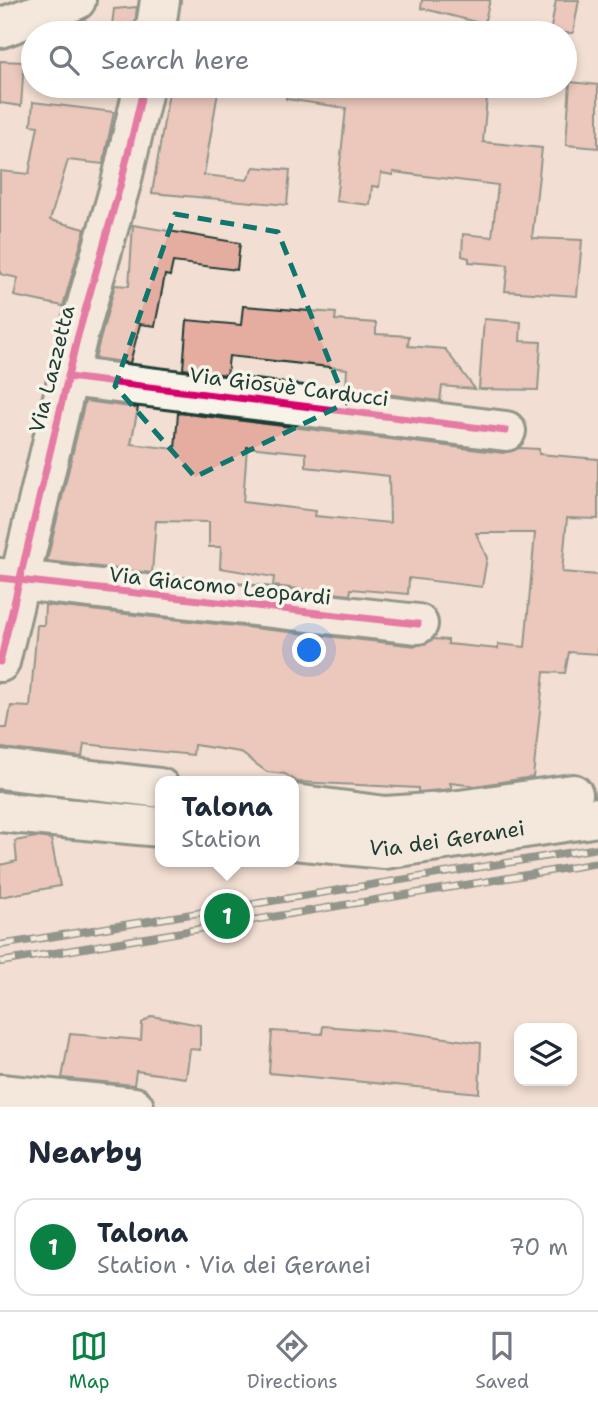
<!DOCTYPE html>
<html lang="en">
<head>
<meta charset="utf-8">
<style>
	body { margin:0; font-family:"Shantell Sans",sans-serif; background:#f2f2f3; color:#1f2937 }
	.controls { position:absolute; right:21px; bottom:21px; display:grid; overflow:hidden; border-radius:14px; box-shadow:0 4px 10px #0003 }
	.controls button { width:63px; height:63px; display:grid; place-items:center; padding:0; border:0; border-bottom:2px solid #e0e1e3; background:#fff; color:#1f2937; font:35px sans-serif }
	.you { position:absolute; left:310px; top:651px; width:24px; height:24px; margin:-18px; border:5px solid #fff; border-radius:50%; background:#1a73e8; box-shadow:0 0 0 10px #1a73e833 }
	.badge { display:grid; place-items:center; width:46px; height:46px; border-radius:50%; background:#0b8043; color:#fff; font-size:23px; font-weight:700 }
	.pin { position:absolute; translate:-50% -50%; border:4px solid #fff; box-shadow:0 2px 7px #0006 }
	.popup { position:absolute; left:155px; top:776px; width:144px; height:91px; box-sizing:border-box; display:grid; place-content:center; border-radius:14px; background:#fff; filter:drop-shadow(0 2px 5px #0005); font-size:23px; white-space:nowrap; color:#747a83 }
	.popup b { font-size:26px; color:#1f2937 }
	.popup::after { content:''; position:absolute; left:50%; top:100%; margin-left:-14px; border:14px solid transparent; border-top-color:#fff }
	.list { margin:0; padding:0; list-style:none }
	h2 { display:flex; justify-content:space-between; align-items:center; height:91px; margin:0; padding:0 28px; font-size:30px }
	h2 small { font-size:23px; font-weight:400; color:#747a83 }
	.list li { display:grid; grid-template-columns:46px 1fr auto; gap:21px; align-items:center; box-sizing:border-box; height:98px; margin:0 14px 14px; padding:0 14px; border:2px solid #e0e1e3; border-radius:21px }
	.list b { display:block; font-size:26px; white-space:nowrap }
	.list p { margin:0; font-size:23px; white-space:nowrap; color:#747a83 }
	.list em { font-size:23px; font-style:normal; color:#747a83 }
	.icon { flex:none; width:38px; height:38px; fill:none; stroke:currentColor; stroke-width:2; stroke-linecap:round; stroke-linejoin:round }
	.map { position:relative; flex:none; width:598px; height:1107px; overflow:hidden }
	.search { position:absolute; background:#fff; box-shadow:0 4px 10px #0003; left:21px; right:21px; top:21px; height:77px; display:flex; align-items:center; gap:18px; box-sizing:border-box; padding:0 24px; border-radius:38px; color:#747a83; font-size:26px }
	.sheet { height:203px; background:#fff }
	nav { display:flex; justify-content:space-around; align-items:center; box-sizing:border-box; height:98px; border-top:2px solid #e0e1e3; background:#fff; font-size:19px; color:#747a83 }
	nav a { display:grid; justify-items:center; gap:4px }
	nav .on { color:#0b8043 }
	.map>svg:first-child { display:block }
	.building { fill:#e5aca0; stroke:#1f3d34; stroke-width:2; fill-rule:evenodd }
	.lines { fill:none; stroke-linecap:round; stroke-linejoin:round }
	.minor-casing { stroke:#1f3d34; stroke-width:44 }
	.minor { stroke:#f7f3e8; stroke-width:38 }
	.rail-casing { stroke:#1f3d34; stroke-width:8 }
	.rail { stroke:#f7f3e8; stroke-width:5; stroke-dasharray:16; stroke-linecap:butt }
	.cycleway-casing { stroke:#f7f3e8; stroke-width:11 }
	.cycleway { stroke:#d6006c; stroke-width:7 }
	.marked { fill:none; stroke:#0f766e; stroke-width:5; stroke-dasharray:14 9; stroke-linejoin:round }
	.labels { text-anchor:middle; stroke-width:7; stroke-linejoin:round; paint-order:stroke }
	.street-label { font-size:21px; fill:#1f3d34; stroke:#f7f3e8 }
</style>
</head>
<body>
<div class="map">
<svg width="598" height="1107" viewBox="0 0 598 1107">
	<rect width="100%" height="100%" fill="#f2ded2"/>
	<filter id="ink" filterUnits="userSpaceOnUse"><feTurbulence type="fractalNoise" baseFrequency=".0143" numOctaves="2"/><feDisplacementMap in="SourceGraphic" scale="14" xChannelSelector="R" yChannelSelector="G"/><feConvolveMatrix kernelMatrix="1 2 1 2 8 2 1 2 1" color-interpolation-filters="sRGB"/></filter>
	<g filter="url(#ink)">
		<g class="building">
			<polygon points="422,0 490,0 484,24 421,8"/>
			<polygon points="556,0 579,0 573,33 550,33"/>
			<polygon points="137,7 134,33 111,33 114,9"/>
			<polygon points="0,61 24,62 21,106 0,103"/>
			<polygon points="570,82 598,85 598,148 566,145"/>
			<polygon points="170,86 219,86 204,175 247,180 254,167 290,170 287,205 152,193"/>
			<polygon points="286,86 488,86 483,142 542,148 532,238 582,240 577,296 505,291 508,265 469,262 469,258 462,256 463,234 492,237 498,185 393,172 393,175 381,173 379,187 372,186 370,205 336,201 346,108 286,99"/>
			<polygon points="33,102 114,112 103,164 68,160 50,220 85,229 63,306 14,296 18,278 0,274 0,171 29,174 38,126 31,125"/>
			<polygon points="133,225 240,243 237,270 173,262 170,276 165,275 155,326 140,324 130,363 95,358 115,285 129,286"/>
			<polygon points="243,306 336,313 335,320 376,323 376,334 409,336 408,346 445,349 475,389 442,386 440,401 346,389 347,369 229,356 227,375 183,369 187,320 241,325"/>
			<polygon points="484,319 521,322 520,341 541,342 538,390 479,389"/>
			<path d="M85,401L138,408L131,444L175,449L178,413L503,453L519,448L539,449V454L598,459V519L567,518L562,572L598,575V654L569,652L565,673L544,672L533,777L475,786L450,783L452,789L418,792V788L298,782L285,774L267,772L240,752L194,745L193,755L84,744L82,757L0,748V728H7L11,706L30,707L37,625H44L45,605L416,646L433,639L448,640V644L498,649V644L525,647L535,533H476L487,558L482,587L409,578L408,594L351,589L350,595L273,586L274,577L220,568L221,547H209V522L156,521L152,573L47,561ZM247,447L306,453V467L389,476L390,523L315,516L316,511L243,502Z"/>
			<polygon points="36,837 51,839 60,886 0,897 0,865 17,861 15,841"/>
			<polygon points="152,1016 200,1025 200,1050 190,1049 186,1078 136,1071 134,1085 62,1078 70,1034 141,1040 142,1023"/>
			<polygon points="323,1026 411,1033 481,1043 479,1093 269,1073 272,1031 322,1034"/>
		</g>
		<g class="lines">
			<g class="minor-casing">
				<g id="minor">
					<polyline points="0,28 76,0"/>
					<polyline points="155,33 160,0"/>
					<polyline points="68,377 506,431"/>
					<polyline points="0,578 418,624"/>
					<polyline points="0,662 77,339 121,183 144,86"/>
					<polyline points="0,769 160,788"/>
					<polyline points="294,804 385,816 445,812 573,794"/>
					<polyline points="0,812 160,827"/>
					<path id="s1" d="M294,840L385,849L598,817"/>
					<polyline points="0,1094 134,1107"/>
				</g>
			</g>
			<use href="#minor" class="minor"/>
			<g class="rail-casing">
				<g id="rail">
					<polyline points="0,945 598,848"/>
					<polyline points="0,962 598,863"/>
				</g>
			</g>
			<use href="#rail" class="rail"/>
			<g class="cycleway-casing">
				<g id="cycleway">
					<polyline points="68,377 506,431"/>
					<polyline points="0,578 418,624"/>
					<polyline points="0,662 77,339 121,183 144,86"/>
				</g>
			</g>
			<use href="#cycleway" class="cycleway"/>
		</g>
	</g>
	<path d="M0 0H598V1107H0ZM175,214L278,232L346,403L195,477L115,386Z" fill="#f2ded2" fill-opacity=".55" fill-rule="evenodd"/>
	<path class="marked" d="M175,214L278,232L346,403L195,477L115,386Z"/>
	<g class="labels">
		<g class="street-label">
			<text transform="translate(52 369) rotate(-76)" y="7">Via Lazzetta</text>
			<text transform="translate(289 387) rotate(7)" y="7">Via Giosuè Carducci</text>
			<text transform="translate(220 586) rotate(6)" y="7">Via Giacomo Leopardi</text>
			<text dy="7" stroke="none"><textPath href="#s1" startOffset="154">Via dei Geranei</textPath></text>
		</g>
	</g>
</svg>
<div class="controls">
<button><svg class="icon" aria-label="layers" viewBox="0 0 24 24"><path d="M12 4l9 5-9 5-9-5zM3 14l9 5 9-5"/></svg></button>
</div>
<div class="you"></div>
<div class="pin badge" style="left:227px;top:916px">1</div>
<div class="popup"><b>Talona</b>Station</div>
<div class="search"><svg class="icon" aria-label="search" viewBox="0 0 24 24"><circle cx="10" cy="10" r="6"/><path d="M15 15l6 6"/></svg>Search here</div>
</div>
<section class="sheet">
<h2>Nearby<small></small></h2>
<ul class="list">
<li><span class="badge">1</span><div><b>Talona</b><p>Station · Via dei Geranei</p></div><em>70 m</em></li>
</ul>
</section>
<nav>
<a class="on"><svg class="icon" aria-label="map" viewBox="0 0 24 24"><path d="M3 6l6-2 6 2 6-2v14l-6 2-6-2-6 2zM9 4v14M15 6v14"/></svg>Map</a>
<a><svg class="icon" aria-label="directions" viewBox="0 0 24 24"><path d="M12 3l9 9-9 9-9-9zM9 14v-3h6M13 9l2 2-2 2"/></svg>Directions</a>
<a><svg class="icon" aria-label="saved" viewBox="0 0 24 24"><path d="M7 4h10v16l-5-4-5 4z"/></svg>Saved</a>
</nav>
</body>
</html>
